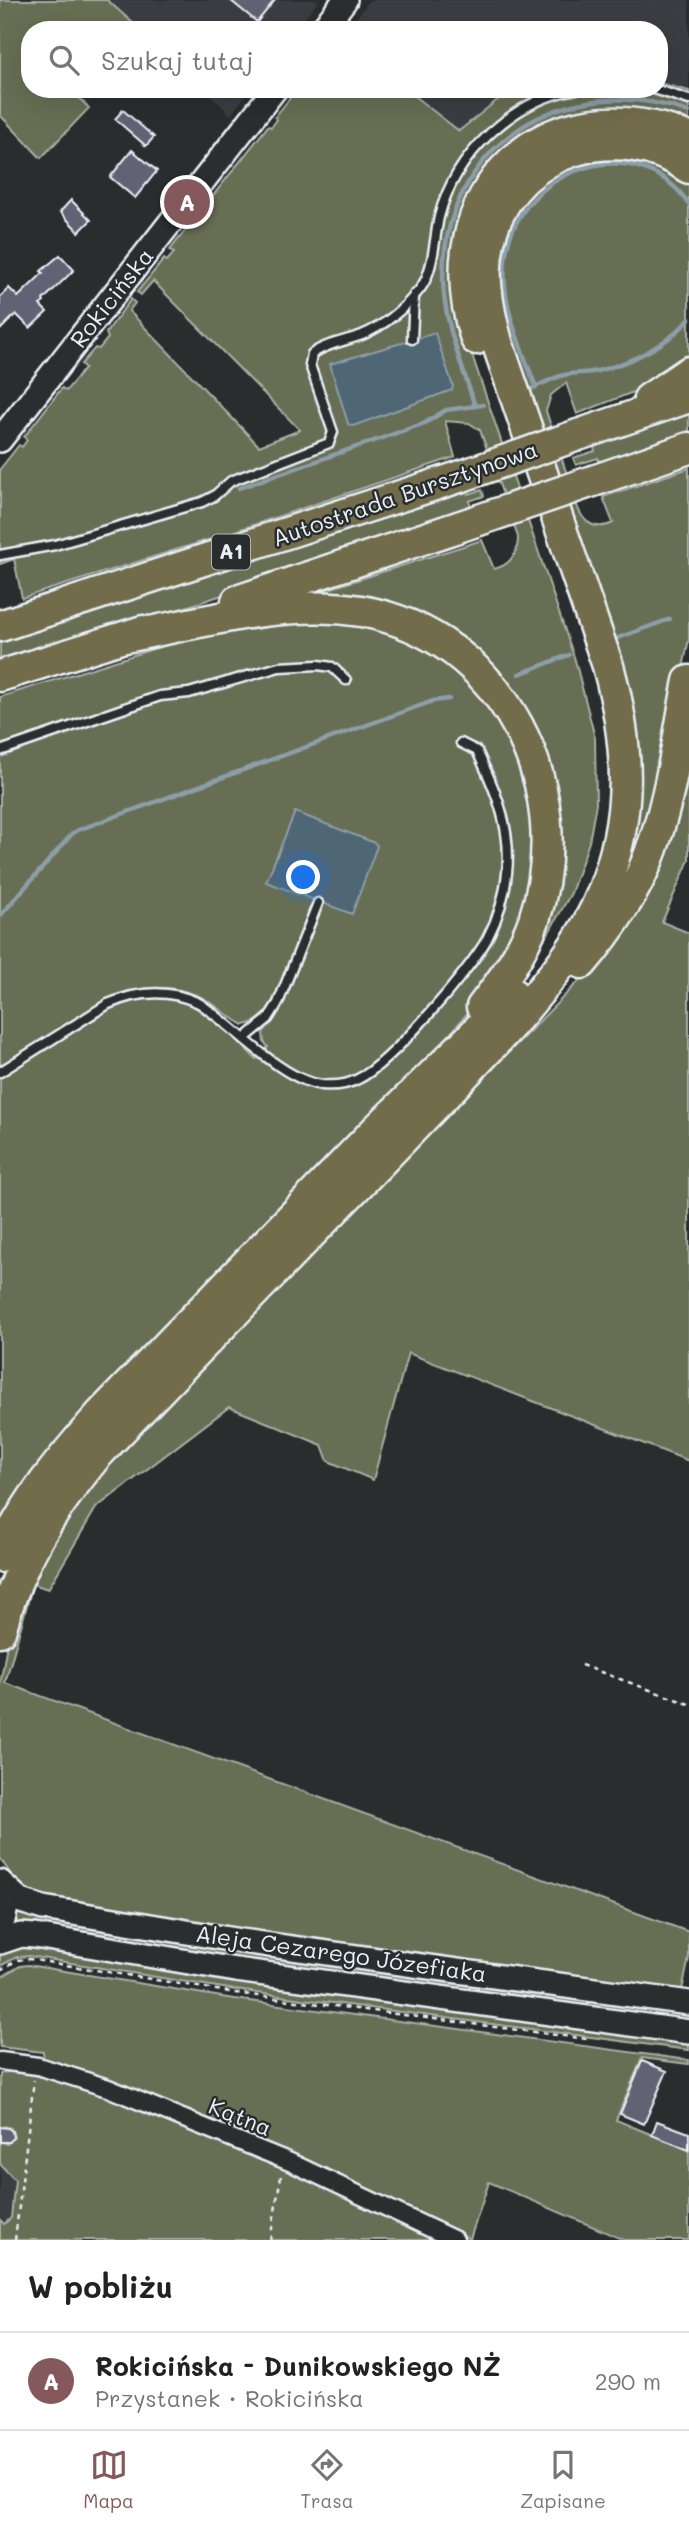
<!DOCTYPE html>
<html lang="pl">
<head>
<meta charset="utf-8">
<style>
	body { margin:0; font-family:Mali,sans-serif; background:#f2f2f2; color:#222 }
	.you { position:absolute; left:304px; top:878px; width:24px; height:24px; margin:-18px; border:5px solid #fff; border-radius:50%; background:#1a73e8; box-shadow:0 0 0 10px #1a73e833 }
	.badge { display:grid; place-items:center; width:46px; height:46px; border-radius:50%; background:#85585c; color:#fff; font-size:23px; font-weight:700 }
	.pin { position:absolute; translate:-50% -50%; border:4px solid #fff; box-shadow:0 2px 7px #0006 }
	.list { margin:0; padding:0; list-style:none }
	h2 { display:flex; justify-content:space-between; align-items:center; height:91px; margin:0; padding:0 28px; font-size:30px }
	h2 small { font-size:23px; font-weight:400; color:#767676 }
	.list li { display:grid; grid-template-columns:46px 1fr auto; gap:21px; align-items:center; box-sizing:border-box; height:98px; padding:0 28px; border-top:2px solid #e0e0e0 }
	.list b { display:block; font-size:26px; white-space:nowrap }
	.list p { margin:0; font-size:23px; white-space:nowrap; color:#767676 }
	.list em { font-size:23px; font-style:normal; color:#767676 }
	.icon { flex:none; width:38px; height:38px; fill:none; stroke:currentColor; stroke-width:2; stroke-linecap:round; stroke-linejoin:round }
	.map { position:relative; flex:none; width:689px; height:2240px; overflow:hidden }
	.search { position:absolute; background:#fff; box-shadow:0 7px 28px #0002; left:21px; right:21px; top:21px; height:77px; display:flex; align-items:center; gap:18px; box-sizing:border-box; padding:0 24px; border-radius:28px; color:#767676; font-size:26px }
	.sheet { height:189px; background:#fff }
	nav { display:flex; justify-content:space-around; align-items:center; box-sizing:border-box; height:98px; border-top:2px solid #e0e0e0; background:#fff; font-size:19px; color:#767676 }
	nav a { display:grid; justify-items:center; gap:4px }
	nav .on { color:#85585c }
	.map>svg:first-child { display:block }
	.built { fill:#3b3d43 }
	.green { fill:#686e53; stroke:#a8b0a6; stroke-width:2 }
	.water { fill:#4f6674; stroke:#8c9ea9; stroke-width:2 }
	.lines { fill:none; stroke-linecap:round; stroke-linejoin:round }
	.stream { stroke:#8c9ea9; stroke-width:4.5 }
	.building { fill:#636274; stroke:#e8f1f8; stroke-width:2 }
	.lane-casing { stroke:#e8f1f8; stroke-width:13 }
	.street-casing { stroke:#e8f1f8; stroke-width:21 }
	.secondary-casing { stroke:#e8f1f8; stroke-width:28 }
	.highway-casing { stroke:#e8f1f8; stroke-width:35 }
	.path { stroke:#e8f1f8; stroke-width:2.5; stroke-dasharray:5 5; stroke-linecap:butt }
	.lane { stroke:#2a2d2e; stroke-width:8 }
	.street { stroke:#2a2d2e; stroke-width:16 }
	.secondary { stroke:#2a2d2e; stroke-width:23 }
	.highway { stroke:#726c4b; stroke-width:30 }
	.highway-bridge-casing { stroke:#e8f1f8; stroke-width:35; stroke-linecap:butt }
	.highway-bridge { stroke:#726c4b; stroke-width:30 }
	.labels { text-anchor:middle; stroke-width:5; stroke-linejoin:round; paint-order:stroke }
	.shield { fill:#2a2d2e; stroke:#afb6bb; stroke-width:2 }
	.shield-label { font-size:21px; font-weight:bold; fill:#e8f1f8 }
	.street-label { font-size:23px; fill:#e8f1f8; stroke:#2a2d2e }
</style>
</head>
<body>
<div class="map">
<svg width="689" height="2240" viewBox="0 0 689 2240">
	<rect width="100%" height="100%" fill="#2a2d2e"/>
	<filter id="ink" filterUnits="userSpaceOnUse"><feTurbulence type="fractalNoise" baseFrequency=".0143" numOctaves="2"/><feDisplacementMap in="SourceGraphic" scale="14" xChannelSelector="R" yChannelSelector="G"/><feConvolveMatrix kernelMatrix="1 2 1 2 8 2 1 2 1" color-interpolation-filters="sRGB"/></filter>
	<g filter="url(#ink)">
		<g class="built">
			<polygon points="107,0 319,0 296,30 141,30"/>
			<polygon points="370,0 689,0 689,91 659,83 659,30 347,30"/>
			<polygon points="204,89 250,89 231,115"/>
			<polygon points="405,89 511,89 459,131"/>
			<polygon points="0,2071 35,2076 16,2235 0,2233"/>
		</g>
		<g class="green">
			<polygon points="0,0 107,0 132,22 125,30 30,30 30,89 76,89 74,93 89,108 41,158 0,115"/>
			<path d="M659,83L689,91V128H540L470,349L575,660L595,738L596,804L589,842L571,893L548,934L534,953L555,863L493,679L313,594L482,540L494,569C510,565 518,554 518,537L480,430L469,423L445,421L455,457L214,538L22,598L14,559L0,564V469L19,445L22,447L27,440L24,437L62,388L66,391L85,368L81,364L95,348L99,349L108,338L106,333L131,299L135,303L129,311L259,446L300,430L153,281L141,295L137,292L164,259L167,261L174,253L170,250L268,126L271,127L277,120L275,117L297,89H405L459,131L511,89H659Z"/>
			<path d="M635,155L689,182V360L646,387L577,414L566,383L551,395L546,411L578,508C584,524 597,531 613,523L603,497L689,468V639L648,835L610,911L634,788L505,341L494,280L512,207L568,162Z"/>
			<polygon points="689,407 689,437 602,468 598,458 576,465 573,458 595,451 592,441"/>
			<polygon points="465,485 468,494 482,490 484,496 469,501 473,512 195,604 0,666 0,636"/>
			<path d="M294,616L385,627L455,665L505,723L537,821L524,917L481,997L429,1059L0,1533V1077L111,1009C133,1000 167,991 190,1003C215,1015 236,1040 256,1059L268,1047L264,1042L263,1033L276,1016L292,982L283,978C275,997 267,1022 244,1025C228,1017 216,1004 199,996C146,974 108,999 64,1026C43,1039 21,1052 0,1066V697L217,629Z"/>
			<polygon points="689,753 689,860 662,922 689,933 689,1461 408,1353 373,1480 328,1461 322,1445 229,1407 96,1508 48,1589 33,1584 5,1683 689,1932 689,1958 682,1990 689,1992 242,1931 32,1895 17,1884 0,1858 0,1685 8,1638 34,1565 94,1474 578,982 612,940"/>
			<polygon points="17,1909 689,2011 689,2023 14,1927"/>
			<path d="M28,1946L689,2042V2050L235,1990L29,1956L17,1957L0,1966V1956C9,1949 17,1947 28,1946Z"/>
			<polygon points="28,1965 234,1999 689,2060 689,2064 642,2058 616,2120 689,2150 689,2240 624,2240 489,2182 470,2239 313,2166 44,2061 43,2052 0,2047 0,1978 20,1966"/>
			<path d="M10,2071C73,2079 130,2102 188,2126C274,2161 358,2200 442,2240H0V2220L4,2224L11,2218L15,2180L0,2164V2141L7,2144L14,2137L11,2128L5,2126L0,2129V2074Z"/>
		</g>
		<g class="water">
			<polygon points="435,333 453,386 452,390 353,426 348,424 330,364"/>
			<polygon points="295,812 375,843 377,846 352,914 266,882"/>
		</g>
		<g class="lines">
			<g class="stream">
				<path d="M536,387C520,345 498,299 506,253C521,168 637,128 689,204"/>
				<path d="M529,390C540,385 552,378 564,375C576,372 589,374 601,370C632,362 669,344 689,319"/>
				<path d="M475,406C462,365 443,321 443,277C444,144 566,68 689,112"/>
				<polyline points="239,488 425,423 446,410 483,405"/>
				<polyline points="615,639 670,619"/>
				<polyline points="519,674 569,655"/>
				<polyline points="0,916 72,834 78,830 433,701 449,699"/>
			</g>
		</g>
		<g class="building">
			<polygon points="230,0 275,0 257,22"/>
			<polygon points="123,110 154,137 146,146 115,119"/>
			<polygon points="132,150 157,171 135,198 110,177"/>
			<polygon points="71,200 91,220 79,232 60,212"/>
			<polygon points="60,255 74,270 43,300 44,302 40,305 47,312 30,328 16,314 0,330 0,297 9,288 18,297 43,273 41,271"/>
			<polygon points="642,2061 667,2071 644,2124 620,2114"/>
			<polygon points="657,2121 689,2133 689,2150 652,2135"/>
			<polygon points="0,2127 8,2128 12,2131 13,2137 10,2142 0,2142"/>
		</g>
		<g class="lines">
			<g class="lane-casing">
				<g id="lane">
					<polyline points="654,89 689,100"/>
					<polyline points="412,339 414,295"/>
					<path d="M0,555L55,545L202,502L214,496L231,481L329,443L333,432L310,365L312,354C325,344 346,341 362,335C384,326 405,308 420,289C434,271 434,239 439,217C455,154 513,100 576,89"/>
					<polyline points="0,751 160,696 189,693 279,667 318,665 332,667 346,680"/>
					<polyline points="245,1038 268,1019 278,1003 318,903"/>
					<path d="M0,1072L108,1004C138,991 169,989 199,1003C234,1026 281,1080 322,1085C334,1086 347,1085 358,1079C389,1065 470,970 487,939C498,918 505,896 507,873C512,828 496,791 477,751L461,743"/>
				</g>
			</g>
			<g class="street-casing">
				<polyline id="street" points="0,2061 38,2066 108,2088 290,2162 455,2240"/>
			</g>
			<g class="secondary-casing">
				<g id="secondary">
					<polyline points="322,30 345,0"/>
					<polyline points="0,440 275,89"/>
					<polyline points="1,1883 21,1901 43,1908 241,1941 689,2003"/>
					<polyline points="0,1933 6,1907 0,1882"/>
					<polyline points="0,1942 21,1935 35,1936 236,1970 689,2032"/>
				</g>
			</g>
			<g class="highway-casing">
				<g id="highway">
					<path d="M476,339C429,193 545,81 689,138"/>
					<polyline points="649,399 689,372"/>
					<polyline points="578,435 689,397"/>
					<polyline points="596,480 689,448"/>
					<polyline points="237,601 476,521"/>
					<polyline points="0,626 462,476"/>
					<path d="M125,637C200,623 285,598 361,611C504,636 578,788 534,920C523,952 503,980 482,1007"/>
					<polyline points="0,676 143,631"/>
					<path d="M582,963C607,933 630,901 646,864C670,806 677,742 689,681"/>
					<path d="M0,1557C24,1503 61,1459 100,1415L377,1129L469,1039L512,993"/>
					<path d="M0,1631C20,1558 50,1513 97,1455C196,1352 296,1249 395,1147C437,1103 479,1061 519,1016C551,978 584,940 602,894C633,816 630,746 608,666L497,342C487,306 480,268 492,231C517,149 621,119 689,168"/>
				</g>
			</g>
			<g class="path">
				<polyline points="581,1665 689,1704"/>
				<polyline points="0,1970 18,1960 29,1959 235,1993 587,2039"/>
				<polyline points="15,2240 34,2080"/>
				<polyline points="270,2240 281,2176"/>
			</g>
			<use href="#lane" class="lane"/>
			<use href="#street" class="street"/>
			<use href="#secondary" class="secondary"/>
			<use href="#highway" class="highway"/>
			<g class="highway-bridge-casing">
				<g id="highway-bridge">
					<polyline points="462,476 578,435"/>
					<polyline points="476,521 596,480"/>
				</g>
			</g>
			<use href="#highway-bridge" class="highway-bridge"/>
		</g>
	</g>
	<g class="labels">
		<rect class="shield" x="212" y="534.5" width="38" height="35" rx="5"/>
		<g class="shield-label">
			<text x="231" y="559">A1</text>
		</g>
		<g class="street-label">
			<text transform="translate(112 298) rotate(-52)" y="8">Rokicińska</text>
			<text transform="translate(405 494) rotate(-19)" y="8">Autostrada Bursztynowa</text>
			<text transform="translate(341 1954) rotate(8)" y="8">Aleja Cezarego Józefiaka</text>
			<text transform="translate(240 2117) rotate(22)" y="8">Kątna</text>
		</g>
	</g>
</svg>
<div class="you"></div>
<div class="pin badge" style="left:187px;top:202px">A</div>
<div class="search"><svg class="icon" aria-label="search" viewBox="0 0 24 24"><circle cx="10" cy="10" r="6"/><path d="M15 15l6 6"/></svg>Szukaj tutaj</div>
</div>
<section class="sheet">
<h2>W pobliżu<small></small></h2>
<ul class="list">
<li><span class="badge">A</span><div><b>Rokicińska - Dunikowskiego NŻ</b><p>Przystanek · Rokicińska</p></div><em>290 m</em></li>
</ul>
</section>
<nav>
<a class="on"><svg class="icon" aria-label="map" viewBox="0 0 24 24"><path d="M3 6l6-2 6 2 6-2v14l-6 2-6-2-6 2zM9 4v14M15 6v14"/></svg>Mapa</a>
<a><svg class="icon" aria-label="directions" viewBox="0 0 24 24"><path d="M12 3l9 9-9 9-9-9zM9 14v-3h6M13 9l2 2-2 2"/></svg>Trasa</a>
<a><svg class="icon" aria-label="saved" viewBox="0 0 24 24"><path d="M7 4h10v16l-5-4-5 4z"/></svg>Zapisane</a>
</nav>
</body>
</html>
